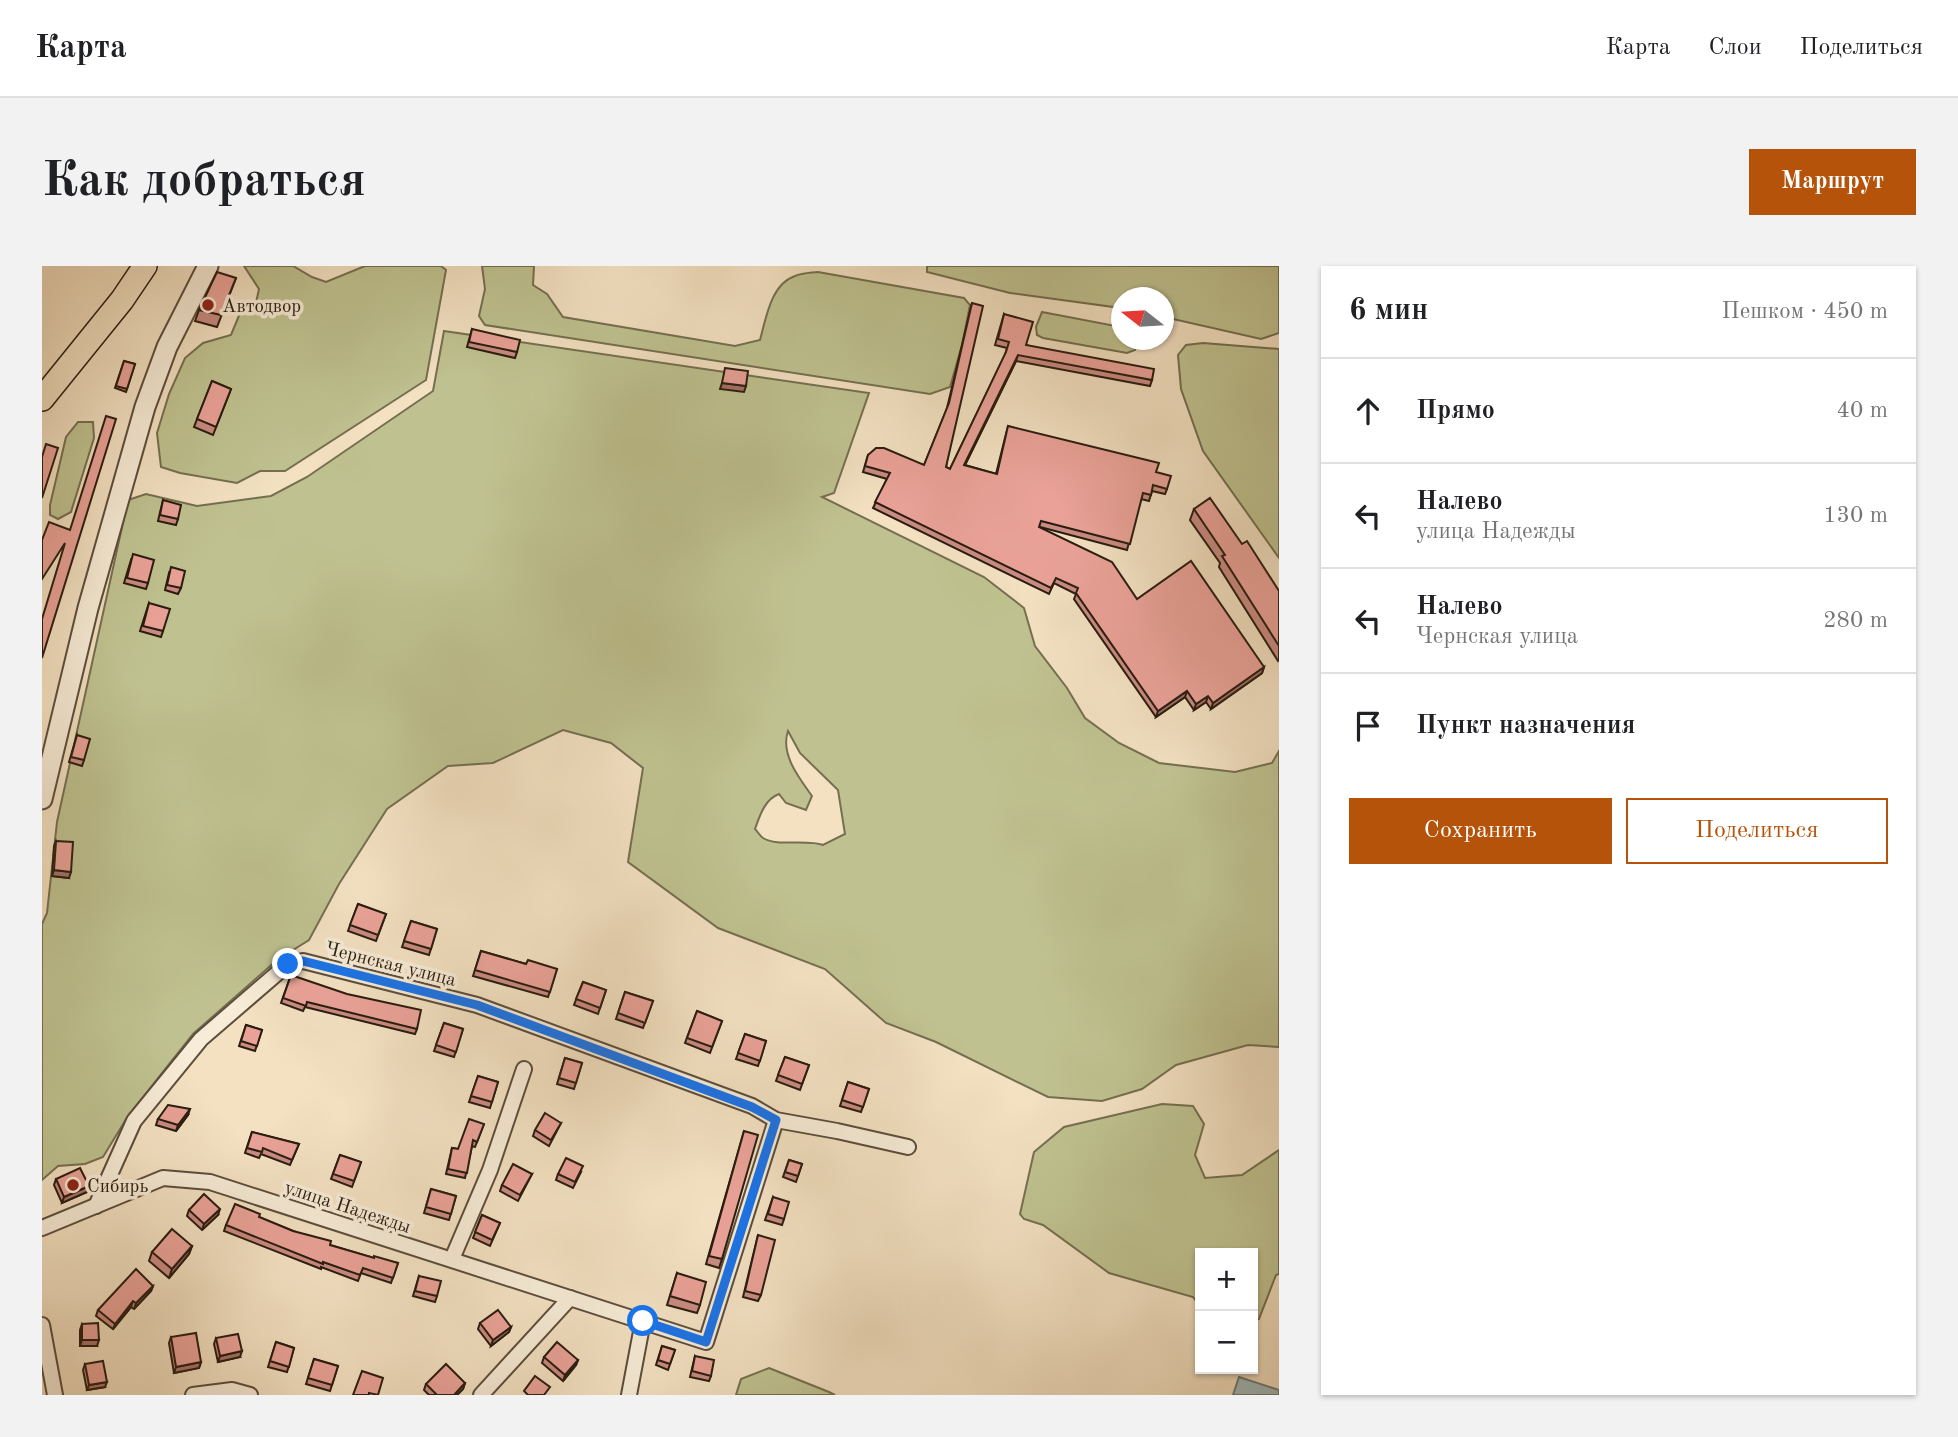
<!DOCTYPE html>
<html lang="ru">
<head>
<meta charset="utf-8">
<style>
	body { margin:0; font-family:"Old Standard TT",serif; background:#f2f2f2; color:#202124 }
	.controls { position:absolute; right:21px; bottom:21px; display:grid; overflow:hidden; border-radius:0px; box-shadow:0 2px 5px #0004 }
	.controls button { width:63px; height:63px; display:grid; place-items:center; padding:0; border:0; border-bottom:2px solid #e0e0e0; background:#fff; color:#202124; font:35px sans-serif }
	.compass { position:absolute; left:1069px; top:21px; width:63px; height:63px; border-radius:50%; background:#fff; box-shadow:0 2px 5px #0004; rotate:287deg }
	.stop { position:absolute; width:21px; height:21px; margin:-16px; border:5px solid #1a73e8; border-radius:50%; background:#fff }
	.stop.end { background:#1a73e8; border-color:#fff; box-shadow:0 2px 7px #0008 }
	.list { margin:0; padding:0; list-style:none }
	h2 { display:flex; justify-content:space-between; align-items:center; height:91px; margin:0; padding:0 28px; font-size:30px }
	h2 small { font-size:23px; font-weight:400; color:#757577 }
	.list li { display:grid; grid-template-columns:46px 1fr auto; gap:21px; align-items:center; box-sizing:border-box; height:105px; padding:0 28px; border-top:2px solid #e0e0e0 }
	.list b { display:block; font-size:26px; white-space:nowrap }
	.list p { margin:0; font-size:23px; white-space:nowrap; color:#757577 }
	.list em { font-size:23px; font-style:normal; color:#757577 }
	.actions { display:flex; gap:14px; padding:21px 28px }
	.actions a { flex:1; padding:16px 0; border:2px solid #b45309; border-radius:0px; text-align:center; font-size:24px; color:#b45309 }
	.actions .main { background:#b45309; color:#fff }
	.icon { flex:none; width:38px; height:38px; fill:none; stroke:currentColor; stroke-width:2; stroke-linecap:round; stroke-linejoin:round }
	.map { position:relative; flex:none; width:1237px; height:1129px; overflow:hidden; border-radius:0px }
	header { display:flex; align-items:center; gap:42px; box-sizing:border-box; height:98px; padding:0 35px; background:#fff; border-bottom:2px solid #e0e0e0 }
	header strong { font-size:33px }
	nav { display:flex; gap:38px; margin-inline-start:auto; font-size:24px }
	.intro { display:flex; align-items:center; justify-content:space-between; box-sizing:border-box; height:168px; padding:0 42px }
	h1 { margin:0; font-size:49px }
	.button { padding:18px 32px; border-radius:0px; background:#b45309; color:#fff; font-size:24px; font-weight:700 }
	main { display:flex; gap:42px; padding:0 42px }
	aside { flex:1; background:#fff; border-radius:0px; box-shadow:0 2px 5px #0004 }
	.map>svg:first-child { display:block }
	.green { fill:#bfc290; stroke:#746f50; stroke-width:2; fill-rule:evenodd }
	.water { fill:#9fbbbd; stroke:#707b77; stroke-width:2 }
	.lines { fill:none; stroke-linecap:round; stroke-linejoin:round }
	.minor-casing { stroke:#5c4d3c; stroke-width:18 }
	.tertiary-casing { stroke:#5c4d3c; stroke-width:23 }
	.primary-casing { stroke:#2a1c0f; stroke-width:26 }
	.minor { stroke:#f7ecd7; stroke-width:14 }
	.tertiary { stroke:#f7ecd7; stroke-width:19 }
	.primary { stroke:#f3e1c2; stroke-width:23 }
	.wall { fill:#c98b83; stroke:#2a1c0f; stroke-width:2 }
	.shaded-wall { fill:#a4716a; stroke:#2a1c0f; stroke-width:2 }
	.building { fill:#eaa298; stroke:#2a1c0f; stroke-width:2 }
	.route { stroke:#1a73e8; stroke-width:9 }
	.poi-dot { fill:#8f2418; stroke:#f7ecd7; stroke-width:2.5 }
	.labels { text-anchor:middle; stroke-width:7; stroke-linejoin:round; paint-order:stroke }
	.poi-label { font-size:19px; fill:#2a1c0f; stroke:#f7ecd7; text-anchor:start }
	.street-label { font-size:19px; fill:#2a1c0f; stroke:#f7ecd7 }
</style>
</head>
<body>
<header>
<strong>Карта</strong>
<nav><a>Карта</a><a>Слои</a><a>Поделиться</a></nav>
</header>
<div class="intro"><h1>Как добраться</h1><a class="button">Маршрут</a></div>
<main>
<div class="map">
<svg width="1237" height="1129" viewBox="0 0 1237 1129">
	<rect width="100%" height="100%" fill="#f3e1c2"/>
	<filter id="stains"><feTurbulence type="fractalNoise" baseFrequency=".00286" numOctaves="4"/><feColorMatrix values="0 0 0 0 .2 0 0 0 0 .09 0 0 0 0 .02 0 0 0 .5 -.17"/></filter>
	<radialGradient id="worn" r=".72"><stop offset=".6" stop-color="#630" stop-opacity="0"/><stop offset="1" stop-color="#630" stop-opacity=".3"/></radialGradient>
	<g class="green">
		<polygon points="202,0 251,0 270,11 284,16 323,0 399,0 404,4 384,114 243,205 218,205 195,217 138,207 119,201 115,167 127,128 143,92 161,77 189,69 198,47 213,41 217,23"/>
		<path d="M440,0H492L491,19L505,28L521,51L693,80L718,74C724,52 729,18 753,10C760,7 768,7 776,6L922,32L928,39L920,79L908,121L888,128L443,59L437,50L443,23Z"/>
		<polygon points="885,0 1237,0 1237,67 1219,73 1122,51 1122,32 1080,32 1079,42 968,27 885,6"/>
		<polygon points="1000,46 1079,61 1080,74 1097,74 1093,84 1085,87 1001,72 995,69 994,61"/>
		<path d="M402,65L827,127L792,227L780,231L942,311L982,342L993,380L1025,422L1043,452L1077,477L1117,497L1193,506L1230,497L1237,485V781L1206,779L1134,799L1100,823L1060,835L1006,831L894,776L844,757L783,703L676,662L586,596L601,502L569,477L521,464L451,497L406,500L345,543L297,618L267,674L235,694L151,768L86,850L61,891L43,898L16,900L0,914V658L5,647L15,556L86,234L104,228L155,240L229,230L265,211L391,125ZM746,465L758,487L796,524L803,568L781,579C764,573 735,581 721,572C718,570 716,566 713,563C718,549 723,533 737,528L744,537L764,544L770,530C757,512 738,488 746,465Z"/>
		<polygon points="1161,77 1237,83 1237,292 1161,185 1139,123 1136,89 1144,79"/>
		<polygon points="36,156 51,156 52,172 29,246 16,253 8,249 8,239 24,171"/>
		<polygon points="1120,838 1151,840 1162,858 1153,889 1163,912 1200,909 1237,884 1237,1008 1234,1009 1217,1053 1211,1055 1211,987 1158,987 1158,1040 1151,1031 1067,1007 1001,959 982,953 978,948 992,886 1022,861"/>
		<polygon points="727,1102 787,1126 793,1129 694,1129 699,1113"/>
	</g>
	<polygon class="water" points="1197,1111 1237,1124 1237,1129 1191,1129"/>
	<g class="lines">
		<g class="minor-casing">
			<g id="minor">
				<polyline points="54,940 92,855 159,773 246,698 261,695 435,739 710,840 734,854 795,865 866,881"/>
				<polyline points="0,962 121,912 168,916 664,1076 734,854"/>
				<polyline points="410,993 448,904 482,803"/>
				<polyline points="0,1059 13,1129"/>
				<polyline points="151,1129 190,1124 208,1129"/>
				<polyline points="439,1129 528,1032"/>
				<polyline points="587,1129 601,1055"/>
			</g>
		</g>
		<g class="tertiary-casing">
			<polyline id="tertiary" points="0,533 46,342 103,141 125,81 166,0"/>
		</g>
		<g class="primary-casing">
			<polyline id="primary" points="0,133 80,34 103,0"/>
		</g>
		<use href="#minor" class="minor"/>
		<use href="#tertiary" class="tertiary"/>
		<use href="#primary" class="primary"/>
	</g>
	<g class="wall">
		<polygon points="194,12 175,61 153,55 157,44"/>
		<polygon points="930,37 904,201 908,203 963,89 965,82 953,79 962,48 984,79 1110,114 1108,120 974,95 923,199 954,208 966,160 1114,206 1125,223 1123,228 1110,225 1107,235 1099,233 1085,284 998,261 1095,333 1222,401 1220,407 1169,443 1164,436 1152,444 1143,431 1114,451 1032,333 1034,328 1012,317 1007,328 831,242 845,213 821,206 826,189 882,199 905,142"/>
		<polygon points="430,63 475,86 473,92 425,81"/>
		<polygon points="82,95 93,98 84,126 73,122"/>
		<polygon points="170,115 189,123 171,169 152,161"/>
		<polygon points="121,234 136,253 134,259 116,255"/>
		<polygon points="1152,243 1200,278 1237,325 1237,394 1236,395 1177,301 1178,297 1148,254"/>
		<polygon points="89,294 106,317 104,323 82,317"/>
		<polygon points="127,307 139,322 136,328 123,324"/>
		<polygon points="107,337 121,365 119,371 98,365"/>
		<polygon points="35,469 42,494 40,500 27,496"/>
		<polygon points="14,575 27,612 10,610 12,580"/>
		<polygon points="316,638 344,648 334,675 306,665"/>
		<polygon points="369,655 395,663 387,689 360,681"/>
		<polygon points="439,685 484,698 515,703 506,731 431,710"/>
		<polygon points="249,709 375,763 373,768 263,741 261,745 239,737"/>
		<polygon points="541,716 564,724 556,748 532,739"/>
		<polygon points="583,726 611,735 601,762 574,753"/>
		<polygon points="655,745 680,755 668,787 643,777"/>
		<polygon points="402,757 421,763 412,791 392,785"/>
		<polygon points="204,759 220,764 213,785 197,780"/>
		<polygon points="703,768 724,775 716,800 694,793"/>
		<polygon points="743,791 767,799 758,824 734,815"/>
		<polygon points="523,792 540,797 532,823 515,818"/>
		<polygon points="436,810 456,816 448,842 427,836"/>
		<polygon points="806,816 827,823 819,846 798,840"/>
		<polygon points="146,849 134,865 114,859 116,853"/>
		<polygon points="519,857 507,880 491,870 493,864"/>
		<polygon points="442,858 433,881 430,880 423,912 404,908 410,882 416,883"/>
		<polygon points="702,865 680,993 677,1002 664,998"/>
		<polygon points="210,866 257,878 248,899 219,888 217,892 203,887"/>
		<polygon points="298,889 319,896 310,921 289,913"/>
		<polygon points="747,894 760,898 754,916 741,911"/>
		<polygon points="539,906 531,922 514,914 516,908"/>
		<polygon points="490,908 476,935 458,925 460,919"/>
		<polygon points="14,913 47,920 45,926 20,937 12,919"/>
		<polygon points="389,923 414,930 407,954 382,947"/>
		<polygon points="731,931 742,953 740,959 723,954"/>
		<polygon points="147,944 176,949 160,964 145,950"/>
		<polygon points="440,949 458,957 448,980 431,972"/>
		<polygon points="217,951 251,965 288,979 332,992 356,997 349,1017 319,1007 316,1015 279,1001 279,1003 182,965 184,959"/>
		<polygon points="716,969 719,1029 716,1035 701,1031"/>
		<polygon points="150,980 147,988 127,1012 107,995 110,986"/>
		<polygon points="635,1007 658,1039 655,1047 625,1039"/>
		<polygon points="377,1010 395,1030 393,1036 371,1030"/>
		<polygon points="111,1020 109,1025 92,1043 89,1041 71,1063 54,1050 56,1044"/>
		<polygon points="438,1057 469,1061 467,1066 449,1080 436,1063"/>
		<polygon points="40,1058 55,1080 38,1080 38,1064"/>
		<polygon points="129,1071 159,1096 157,1102 132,1107 127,1077"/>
		<polygon points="174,1072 198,1091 176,1096 172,1078"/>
		<polygon points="234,1076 252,1082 245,1106 226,1101"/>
		<polygon points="620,1080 633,1084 626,1104 614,1099"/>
		<polygon points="653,1090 669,1110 667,1115 648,1111"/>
		<polygon points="502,1091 536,1094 534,1099 521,1115 500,1097"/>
		<polygon points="272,1093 296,1100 288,1125 264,1118"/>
		<polygon points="43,1098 63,1121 45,1124 41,1104"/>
		<polygon points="423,1117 421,1123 415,1129 387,1129 382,1124 384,1118"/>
	</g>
	<g class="shaded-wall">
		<polygon points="976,89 974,95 920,205 922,199"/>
		<polygon points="680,117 704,120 702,126 678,123"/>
		<polygon points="1222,401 1220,407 1169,443 1171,437"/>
		<polygon points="1145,425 1143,431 1114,451 1116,445"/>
		<polygon points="1166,430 1164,436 1152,444 1154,438"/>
		<polygon points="12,604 29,606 27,612 10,610"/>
		<polygon points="148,843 146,849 134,865 136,859"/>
		<polygon points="47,920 45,926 20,937 22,931"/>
		<polygon points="178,943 176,949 160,964 162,958"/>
		<polygon points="150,980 147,988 127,1012 130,1003"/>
		<polygon points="111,1020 109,1025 92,1043 94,1037"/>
		<polygon points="91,1035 89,1041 71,1063 73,1058"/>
		<polygon points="469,1061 467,1066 449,1080 451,1074"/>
		<polygon points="40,1074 57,1074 55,1080 38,1080"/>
		<polygon points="200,1085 198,1091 176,1096 178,1090"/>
		<polygon points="536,1094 534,1099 521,1115 523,1109"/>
		<polygon points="159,1096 157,1102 132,1107 134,1101"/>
		<polygon points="65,1116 63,1121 45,1124 47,1119"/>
		<polygon points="423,1117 421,1123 415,1129 412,1129"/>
	</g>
	<g class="building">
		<polygon points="175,6 194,12 179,49 157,44"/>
		<polygon points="930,37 941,40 904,201 908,203 964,86 967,76 956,73 962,48 991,56 984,79 1112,103 1110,114 976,89 922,199 955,208 966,160 1117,197 1114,206 1129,210 1125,223 1111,219 1109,229 1101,227 1088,278 999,255 997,261 1070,296 1095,333 1149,295 1222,401 1171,437 1166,430 1154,438 1145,425 1116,445 1034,327 1036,322 1014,312 1009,322 833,236 848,207 823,200 826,189 834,182 842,182 882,199 907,137"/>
		<polygon points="430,63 478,74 475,86 427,76"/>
		<polygon points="82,95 93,98 85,123 74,120"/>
		<polygon points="683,102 706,105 704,120 680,117"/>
		<polygon points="170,115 189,123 174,161 155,153"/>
		<polygon points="64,150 74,153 0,392 0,353 23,277 0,313 0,274 7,256 28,264"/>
		<polygon points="4,178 16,182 0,232 0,191"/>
		<polygon points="1168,232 1200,278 1205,275 1237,325 1237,380 1180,290 1183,289 1152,243"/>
		<polygon points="121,234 139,239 136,253 118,249"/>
		<polygon points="91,288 112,294 106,317 85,312"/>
		<polygon points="129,301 143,305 139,322 125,319"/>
		<polygon points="107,337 128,343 121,365 101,360"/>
		<polygon points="35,469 48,473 42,494 29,491"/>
		<polygon points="14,575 31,576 29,606 12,604"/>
		<polygon points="316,638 344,648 336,669 308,659"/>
		<polygon points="369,655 395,663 389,683 362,675"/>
		<polygon points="439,685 484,698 486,694 515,703 508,726 433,704"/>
		<polygon points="249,709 305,728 379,744 375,763 265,736 264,740 241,732"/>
		<polygon points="541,716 564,724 558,742 534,733"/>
		<polygon points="583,726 611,735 603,757 576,747"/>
		<polygon points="655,745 680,755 670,781 645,772"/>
		<polygon points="402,757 421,763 414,786 394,779"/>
		<polygon points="204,759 220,764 215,780 199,775"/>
		<polygon points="703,768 724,775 718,795 696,787"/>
		<polygon points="743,791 767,799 760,818 736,809"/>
		<polygon points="523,792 540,797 534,817 517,812"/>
		<polygon points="436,810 456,816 450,836 429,830"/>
		<polygon points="806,816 827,823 821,841 800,834"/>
		<polygon points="126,839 148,843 136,859 116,853"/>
		<polygon points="503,847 519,857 509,874 493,864"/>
		<polygon points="427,853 442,858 435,876 431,874 425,907 406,903 410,882 416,883"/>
		<polygon points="702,865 716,869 680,993 667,990"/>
		<polygon points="210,866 257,878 250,894 221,882 220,886 205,882"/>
		<polygon points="298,889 319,896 312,915 291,908"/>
		<polygon points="524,892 541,900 533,916 516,908"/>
		<polygon points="747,894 760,898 756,910 743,906"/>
		<polygon points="471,898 490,908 478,929 460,919"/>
		<polygon points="38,902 47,920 22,931 14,913"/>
		<polygon points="389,923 414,930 409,948 384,941"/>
		<polygon points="162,928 178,943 162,958 147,944"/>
		<polygon points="731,931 747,936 742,953 726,948"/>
		<polygon points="193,938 218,948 217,951 251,965 289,975 288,979 332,992 332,990 356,997 351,1012 321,1002 318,1009 281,996 281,998 184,959"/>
		<polygon points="440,949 458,957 450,974 433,966"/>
		<polygon points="130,963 150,980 130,1003 110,986"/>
		<polygon points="716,969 733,974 719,1029 703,1025"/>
		<polygon points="94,1003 111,1020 94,1037 91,1035 73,1058 56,1044"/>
		<polygon points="635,1007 664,1016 658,1039 628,1030"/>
		<polygon points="377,1010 399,1015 395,1030 373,1025"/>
		<polygon points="456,1044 469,1061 451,1074 438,1057"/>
		<polygon points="56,1057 57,1074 40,1074 40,1058"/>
		<polygon points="154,1067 159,1096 134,1101 129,1071"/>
		<polygon points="196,1068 200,1085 178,1090 174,1072"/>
		<polygon points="234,1076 252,1082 247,1101 228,1095"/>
		<polygon points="515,1076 536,1094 523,1109 502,1091"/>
		<polygon points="620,1080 633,1084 628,1098 616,1094"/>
		<polygon points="653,1090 672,1094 669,1110 650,1105"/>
		<polygon points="272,1093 296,1100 290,1119 266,1112"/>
		<polygon points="61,1095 65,1116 47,1119 43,1098"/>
		<polygon points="404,1098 423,1117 412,1129 395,1129 384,1118"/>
		<polygon points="320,1105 341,1112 336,1129 327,1127 327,1129 311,1129"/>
		<polygon points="493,1110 508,1121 502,1129 486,1129 482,1125"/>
	</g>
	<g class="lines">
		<polyline class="route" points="246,698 261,695 435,739 710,841 734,854 664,1076 601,1055"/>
	</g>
	<g class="poi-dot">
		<circle cx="166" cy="39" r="7"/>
		<circle cx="31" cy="919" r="7"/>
	</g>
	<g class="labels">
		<g class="poi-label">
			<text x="180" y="46">Автодвор</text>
			<text x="45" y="926">Сибирь</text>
		</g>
		<g class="street-label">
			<text transform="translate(349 697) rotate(14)" y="7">Чернская улица</text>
			<text transform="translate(306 940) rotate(18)" y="7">улица Надежды</text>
		</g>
	</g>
	<rect width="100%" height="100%" filter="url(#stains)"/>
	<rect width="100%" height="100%" fill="url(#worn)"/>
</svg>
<div class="controls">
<button>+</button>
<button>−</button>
</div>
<svg class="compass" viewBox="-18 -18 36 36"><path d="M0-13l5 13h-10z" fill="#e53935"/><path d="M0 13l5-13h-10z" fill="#757577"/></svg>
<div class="stop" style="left:601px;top:1055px"></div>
<div class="stop end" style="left:246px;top:698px"></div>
</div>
<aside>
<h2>6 мин<small>Пешком · 450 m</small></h2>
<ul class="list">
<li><svg class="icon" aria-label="ahead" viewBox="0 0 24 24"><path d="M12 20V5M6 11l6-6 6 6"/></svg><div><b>Прямо</b></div><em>40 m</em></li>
<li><svg class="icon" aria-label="left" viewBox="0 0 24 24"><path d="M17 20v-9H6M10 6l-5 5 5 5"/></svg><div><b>Налево</b><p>улица Надежды</p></div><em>130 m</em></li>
<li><svg class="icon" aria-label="left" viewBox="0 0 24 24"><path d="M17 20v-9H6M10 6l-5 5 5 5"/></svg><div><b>Налево</b><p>Чернская улица</p></div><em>280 m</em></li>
<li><svg class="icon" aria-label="arrive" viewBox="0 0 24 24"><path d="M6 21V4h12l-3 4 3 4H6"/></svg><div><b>Пункт назначения</b></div></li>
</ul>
<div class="actions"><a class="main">Сохранить</a><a>Поделиться</a></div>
</aside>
</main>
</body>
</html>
